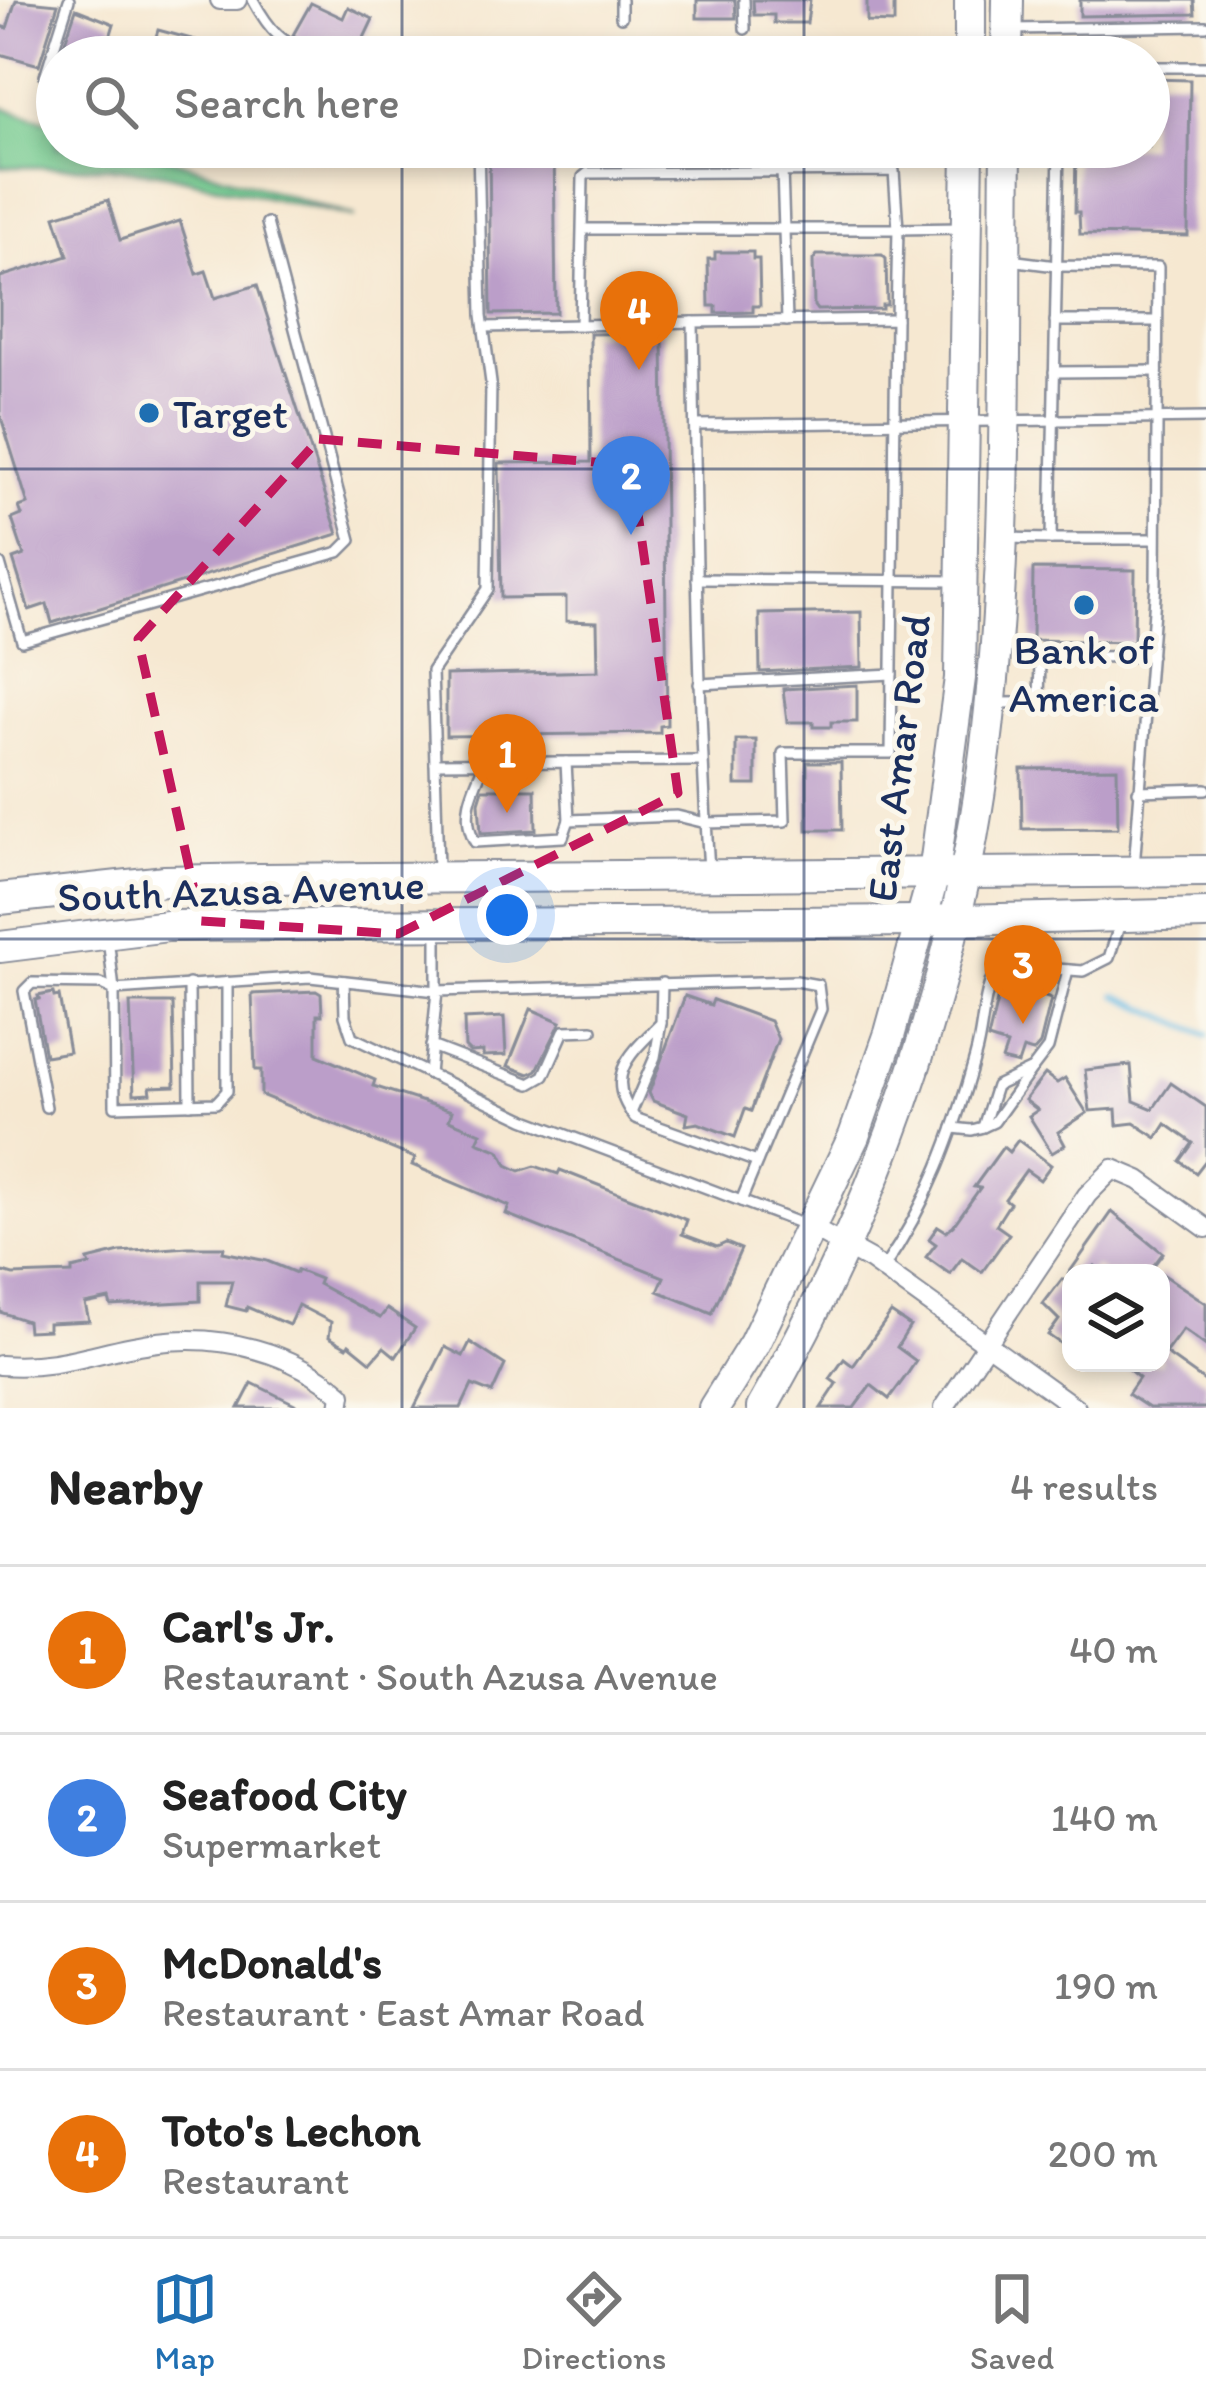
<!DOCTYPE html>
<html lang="en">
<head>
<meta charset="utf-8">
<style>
	body { margin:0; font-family:Itim,sans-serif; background:#f6f6f6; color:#222 }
	.controls { position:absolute; right:36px; bottom:36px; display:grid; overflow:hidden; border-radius:24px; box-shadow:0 6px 18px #0003 }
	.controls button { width:108px; height:108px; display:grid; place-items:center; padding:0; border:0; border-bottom:3px solid #e0e0e0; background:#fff; color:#222; font:60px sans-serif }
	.you { position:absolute; left:507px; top:915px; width:42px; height:42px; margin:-30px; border:9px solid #fff; border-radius:50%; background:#1a73e8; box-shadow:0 0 0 18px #1a73e833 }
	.badge { display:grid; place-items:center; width:78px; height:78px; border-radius:50%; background:#1f6fb2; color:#fff; font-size:39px; font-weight:700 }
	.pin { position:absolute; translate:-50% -99px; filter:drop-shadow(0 3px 6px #0008) }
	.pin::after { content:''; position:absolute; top:63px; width:42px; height:36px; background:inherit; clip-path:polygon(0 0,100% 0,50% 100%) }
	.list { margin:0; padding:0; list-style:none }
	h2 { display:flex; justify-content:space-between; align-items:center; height:156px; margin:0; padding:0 48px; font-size:51px }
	h2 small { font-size:39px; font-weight:400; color:#767676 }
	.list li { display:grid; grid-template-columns:78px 1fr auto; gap:36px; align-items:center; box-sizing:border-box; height:168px; padding:0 48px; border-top:3px solid #e0e0e0 }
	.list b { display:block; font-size:45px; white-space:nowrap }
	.list p { margin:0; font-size:39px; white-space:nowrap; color:#767676 }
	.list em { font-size:39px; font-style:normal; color:#767676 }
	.icon { flex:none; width:66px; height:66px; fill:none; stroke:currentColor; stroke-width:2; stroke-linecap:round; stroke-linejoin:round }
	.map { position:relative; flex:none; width:1206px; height:1408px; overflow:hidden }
	.search { position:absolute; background:#fff; box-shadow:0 6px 18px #0003; left:36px; right:36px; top:36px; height:132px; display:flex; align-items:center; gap:30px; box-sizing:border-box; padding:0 42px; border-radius:66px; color:#767676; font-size:45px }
	.sheet { height:828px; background:#fff }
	nav { display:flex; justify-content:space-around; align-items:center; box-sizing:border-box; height:168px; border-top:3px solid #e0e0e0; background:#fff; font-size:33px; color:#767676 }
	nav a { display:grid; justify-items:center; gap:6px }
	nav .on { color:#1f6fb2 }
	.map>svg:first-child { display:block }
	.green { fill:#72c98e; stroke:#467c76; stroke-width:3 }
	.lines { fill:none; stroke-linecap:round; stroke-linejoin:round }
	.stream { stroke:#68bae3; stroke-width:6 }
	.building { fill:#bb9ec9 }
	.service-casing { stroke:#888c98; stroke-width:14 }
	.minor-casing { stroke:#888c98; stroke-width:22 }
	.primary-casing { stroke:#888c98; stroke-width:34 }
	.service { stroke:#fff; stroke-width:9 }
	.minor { stroke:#fff; stroke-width:18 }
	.primary { stroke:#fff; stroke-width:30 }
	.marked { fill:none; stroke:#c2185b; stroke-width:9; stroke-dasharray:24 15; stroke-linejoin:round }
	.grid { fill:none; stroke:#1b2f5e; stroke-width:3; stroke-opacity:0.55 }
	.poi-dot { fill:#1f6fb2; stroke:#fbf7ec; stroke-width:4.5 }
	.labels { text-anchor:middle; stroke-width:10; stroke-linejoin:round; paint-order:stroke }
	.poi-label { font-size:42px; fill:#1b2f5e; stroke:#fbf7ec; text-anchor:start }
	.street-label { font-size:42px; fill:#1b2f5e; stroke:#fbf7ec }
</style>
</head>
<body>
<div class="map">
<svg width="1206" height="1408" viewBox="0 0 1206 1408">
	<rect width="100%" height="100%" fill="#fbf7ec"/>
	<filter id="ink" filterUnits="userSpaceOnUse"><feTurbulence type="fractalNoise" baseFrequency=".00833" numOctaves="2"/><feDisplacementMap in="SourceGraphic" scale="24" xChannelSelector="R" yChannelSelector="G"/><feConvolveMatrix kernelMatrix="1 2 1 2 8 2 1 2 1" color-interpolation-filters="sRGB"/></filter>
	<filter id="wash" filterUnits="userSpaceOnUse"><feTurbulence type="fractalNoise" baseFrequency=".004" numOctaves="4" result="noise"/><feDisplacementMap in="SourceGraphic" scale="48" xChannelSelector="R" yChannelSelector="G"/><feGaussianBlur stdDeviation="2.7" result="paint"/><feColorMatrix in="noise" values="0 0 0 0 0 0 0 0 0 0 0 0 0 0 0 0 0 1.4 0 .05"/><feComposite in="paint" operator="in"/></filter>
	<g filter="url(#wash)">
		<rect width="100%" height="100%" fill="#f6e8d1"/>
		<polygon class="green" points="0,107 57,124 57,147 133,147 355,217 160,173 107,167 0,167"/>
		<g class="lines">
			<polyline class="stream" points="1116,995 1206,1035"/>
		</g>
		<g id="blocks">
			<g class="building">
				<polygon points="16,0 58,4 39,65 0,54 0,26 7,28"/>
				<polygon points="697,0 735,0 736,18 697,18"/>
				<polygon points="753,0 810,0 807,23 774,23 774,15 754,15"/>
				<polygon points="867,0 894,0 894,23 867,22"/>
				<polygon points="1080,0 1194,0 1195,14 1080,16"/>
				<polygon points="311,3 343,18 348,7 373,19 355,57 322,57 318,50 293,35"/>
				<polygon points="76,9 114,24 104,57 60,57"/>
				<polygon points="158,30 243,53 243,57 150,57"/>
				<polygon points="1149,79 1190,80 1188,236 1080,234 1079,212 1075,212 1076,147 1149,147"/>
				<polygon points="489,147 554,147 556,313 491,314"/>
				<polygon points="108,200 120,240 180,221 197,274 206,271 215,298 257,285 338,534 52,623 47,604 29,610 13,559 24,555 12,519 22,515 19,507 28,504 0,414 0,277 68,256 55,216"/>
				<polygon points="715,252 753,252 753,259 759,259 760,306 753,306 753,312 716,313 716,306 709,306 708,259 715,259"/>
				<polygon points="817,255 882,255 886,259 887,305 882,305 882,309 817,310 814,306 813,260"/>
				<polygon points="663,333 667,725 660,726 660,733 446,736 446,675 598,671 597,622 566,621 566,597 501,598 499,463 591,462 590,334"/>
				<polygon points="1033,569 1135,570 1134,642 1032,640"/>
				<polygon points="861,612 862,667 760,672 759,614"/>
				<polygon points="857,685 857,722 831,722 831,727 813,727 813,722 787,722 783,689"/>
				<rect x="736" y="740" width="20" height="45"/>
				<polygon points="807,762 841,762 842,830 807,830"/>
				<polygon points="1117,768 1118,828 1022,829 1021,769"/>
				<polygon points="483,789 535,789 536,830 481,833 479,802"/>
				<polygon points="1009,984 1051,999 1040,1044 1033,1052 1023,1049 1018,1064 1002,1060 1007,1045 988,1039 1000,988"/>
				<polygon points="316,991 321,994 322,1015 317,1015 317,1055 375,1080 373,1086 452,1111 449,1120 481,1133 477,1142 500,1151 507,1165 520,1171 535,1166 558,1174 560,1170 687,1220 682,1234 717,1247 726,1243 741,1249 712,1313 658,1291 664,1277 506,1214 509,1206 412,1165 415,1158 261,1095 261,1070 255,1070 252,994"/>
				<polygon points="53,993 54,997 59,996 69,1052 45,1056 35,1000 39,999 38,996"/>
				<polygon points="685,996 711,1005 713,1000 770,1021 778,1039 751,1111 745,1109 735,1137 698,1123 686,1125 688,1114 653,1101 649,1093"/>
				<polygon points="130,1003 173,1003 175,1086 150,1087 151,1093 134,1094"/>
				<polygon points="531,1009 561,1022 537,1070 529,1074 508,1066"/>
				<polygon points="504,1017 506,1055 483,1056 483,1051 470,1052 465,1047 464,1019"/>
				<polygon points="1131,1065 1134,1101 1153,1109 1171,1083 1206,1107 1206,1160 1196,1173 1180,1161 1193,1143 1166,1124 1157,1138 1134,1123 1117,1125 1116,1109 1090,1111 1085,1070"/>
				<polygon points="1045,1074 1057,1083 1065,1078 1087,1113 1058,1132 1065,1145 1052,1153 1029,1116 1038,1110 1025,1100"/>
				<polygon points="1018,1140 1051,1165 1040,1180 1026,1170 1005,1199 1010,1203 996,1225 1009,1234 982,1272 962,1258 950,1274 926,1257 936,1244 929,1239 938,1226 946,1231 953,1226 980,1188 974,1187 1003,1147 1009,1152"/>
				<polygon points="1112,1212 1163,1253 1148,1273 1104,1273 1095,1266 1090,1273 1069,1273"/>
				<polygon points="188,1247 224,1247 223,1252 267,1261 296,1273 297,1270 320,1279 318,1284 380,1318 387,1309 415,1328 396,1357 384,1347 371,1362 349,1344 347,1347 329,1337 331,1322 298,1305 289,1325 247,1307 246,1311 226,1306 232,1281 200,1281 200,1301 111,1306 109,1299 85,1304 89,1321 48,1323 48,1330 28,1331 27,1321 0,1312 0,1271 13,1275 72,1273 72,1269 90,1265 88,1260 120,1252"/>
				<polygon points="1161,1273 1206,1303 1206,1346 1183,1329 1165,1353 1206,1382 1206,1408 1149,1408 1128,1394 1139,1378 1121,1363 1161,1363"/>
				<polygon points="1062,1279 1071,1285 1071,1351 1048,1335 1059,1320 1043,1304"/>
				<polygon points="891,1313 910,1326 897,1347 916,1361 906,1376 889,1399 871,1385 854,1408 821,1408 837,1384 830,1379 844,1359 853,1366"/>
				<polygon points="470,1342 505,1365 492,1393 472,1385 461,1408 414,1408 445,1347 463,1356"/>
				<polygon points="252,1383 303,1408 239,1408"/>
			</g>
		</g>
	</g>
	<g filter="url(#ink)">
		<use href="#blocks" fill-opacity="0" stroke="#888c98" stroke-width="3"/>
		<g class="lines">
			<g class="service-casing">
				<g id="service">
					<path d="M253,0C271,33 280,40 313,57"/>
					<polyline points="621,0 621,17"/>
					<polyline points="744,0 745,29"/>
					<polyline points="1013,29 1206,26"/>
					<polyline points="1149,67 1206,67"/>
					<polyline points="45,76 69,0"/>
					<polyline points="782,170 787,321"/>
					<polyline points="582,229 583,177 588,173 894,171 898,229 582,229 580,325 693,322"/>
					<polyline points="1010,260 1056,266 1158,267 1156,584 1134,868"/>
					<polyline points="896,319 898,229 962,228"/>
					<polyline points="1055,321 1157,321"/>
					<polyline points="484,327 580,325"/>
					<polyline points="1054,372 1157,371"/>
					<polyline points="695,425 1206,418"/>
					<polyline points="1004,538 1051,539 1059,147"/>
					<polyline points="1051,539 1154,539"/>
					<polyline points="0,564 22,641 339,552 351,540 267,223"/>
					<polyline points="697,579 956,581"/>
					<polyline points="699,684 892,674"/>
					<polyline points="995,703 1146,702"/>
					<polyline points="1039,703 1040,658 1151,656"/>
					<polyline points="566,762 702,761"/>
					<polyline points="435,763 432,671 488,589 491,383 482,315 478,147"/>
					<path d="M485,763C473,789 460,815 475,842L563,837L569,820"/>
					<polyline points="1138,791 1206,789"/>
					<path d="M438,869L435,763L566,762L569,820L677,816L706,823L785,821L783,753H891L896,319L693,322C696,505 697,688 709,870"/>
					<polyline points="108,937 114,990 310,977 437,991 437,929"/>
					<polyline points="344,981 345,1016 352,1037 524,1119 741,1201"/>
					<path d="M662,983L661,1023C631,1053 602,1076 635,1118L757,1162"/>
					<polyline points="189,984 190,1104"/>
					<polyline points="431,1046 530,1084 544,1076 564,1031 592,1030"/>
					<polyline points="429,1074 437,991 796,981 818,985 821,1009 741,1201 807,1226"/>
					<polyline points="46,1107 24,991 32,983 101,984 114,990 115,1106 216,1103 227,1091 227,982"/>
					<polyline points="631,1113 655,1057 661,1023"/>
					<polyline points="983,1127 994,1122 1032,1069"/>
					<polyline points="953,1128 972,1130 983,1127 996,1086 1032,1069 1048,1048 1068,970"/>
					<path d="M883,1269C928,1204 954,1133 975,1057C983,1030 982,1001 993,975L1018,966L1083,971L1109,958L1120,923"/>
				</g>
			</g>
			<g class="minor-casing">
				<g id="minor">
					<polyline points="220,0 237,0"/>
					<polyline points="812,1228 870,1260 1076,1408"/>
					<path d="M0,1365C63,1370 100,1349 158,1342C223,1334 293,1352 342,1395L340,1408"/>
					<polyline points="944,1408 1087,1195 1113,1169 1139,1180 1206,1228"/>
				</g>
			</g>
			<g class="primary-casing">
				<g id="primary">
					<polyline points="970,57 970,0"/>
					<polyline points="1007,57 1008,0"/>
					<polyline points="0,899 165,881 260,879 1206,871"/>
					<polyline points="0,947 168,926 920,921 1206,914"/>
					<polyline points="714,1408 754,1344 854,1136 890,1033 934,874 960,678 968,147"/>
					<path d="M762,1408C863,1231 936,1040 972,838C1013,611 1003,377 1006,147"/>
				</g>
			</g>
			<use href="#service" class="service"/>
			<use href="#minor" class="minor"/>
			<use href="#primary" class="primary"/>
		</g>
	</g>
	<path class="marked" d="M319,439L631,465L678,793L398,934L201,921L138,639Z"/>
	<path class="grid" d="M402,0V57M804,0V57M402,147V1408M804,147V1408M0,469H1206M0,939H1206"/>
	<g class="poi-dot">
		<circle cx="149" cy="413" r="12"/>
		<circle cx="1084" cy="605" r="12"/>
	</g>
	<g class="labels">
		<g class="poi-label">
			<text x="173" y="428">Target</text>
			<text x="1084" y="664" text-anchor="middle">Bank of<tspan x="1084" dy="48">America</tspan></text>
		</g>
		<g class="street-label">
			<text transform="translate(898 758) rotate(-83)" y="15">East Amar Road</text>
			<text transform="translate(241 890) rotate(-2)" y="15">South Azusa Avenue</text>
		</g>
	</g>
</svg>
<div class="controls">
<button><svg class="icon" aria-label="layers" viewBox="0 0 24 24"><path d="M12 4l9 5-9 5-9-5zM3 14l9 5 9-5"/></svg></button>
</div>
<div class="you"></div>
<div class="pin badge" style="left:507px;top:813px;background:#e8710a">1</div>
<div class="pin badge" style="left:631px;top:535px;background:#3f7fe0">2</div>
<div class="pin badge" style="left:1023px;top:1024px;background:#e8710a">3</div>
<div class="pin badge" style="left:639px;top:370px;background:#e8710a">4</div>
<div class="search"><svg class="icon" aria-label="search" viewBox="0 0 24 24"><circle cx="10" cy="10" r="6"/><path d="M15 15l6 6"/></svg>Search here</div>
</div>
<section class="sheet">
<h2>Nearby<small>4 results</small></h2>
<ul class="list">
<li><span class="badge" style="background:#e8710a">1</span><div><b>Carl's Jr.</b><p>Restaurant · South Azusa Avenue</p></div><em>40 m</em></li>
<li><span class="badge" style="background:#3f7fe0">2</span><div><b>Seafood City</b><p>Supermarket</p></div><em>140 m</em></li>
<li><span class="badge" style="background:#e8710a">3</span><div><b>McDonald's</b><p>Restaurant · East Amar Road</p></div><em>190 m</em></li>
<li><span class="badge" style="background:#e8710a">4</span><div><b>Toto's Lechon</b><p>Restaurant</p></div><em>200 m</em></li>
</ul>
</section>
<nav>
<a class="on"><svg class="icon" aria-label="map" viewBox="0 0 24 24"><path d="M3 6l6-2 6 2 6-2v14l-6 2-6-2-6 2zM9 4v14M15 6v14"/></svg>Map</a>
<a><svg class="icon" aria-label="directions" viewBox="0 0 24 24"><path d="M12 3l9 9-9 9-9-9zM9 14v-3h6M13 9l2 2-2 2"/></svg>Directions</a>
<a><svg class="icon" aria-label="saved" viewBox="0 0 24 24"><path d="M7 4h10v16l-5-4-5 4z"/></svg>Saved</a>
</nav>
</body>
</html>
